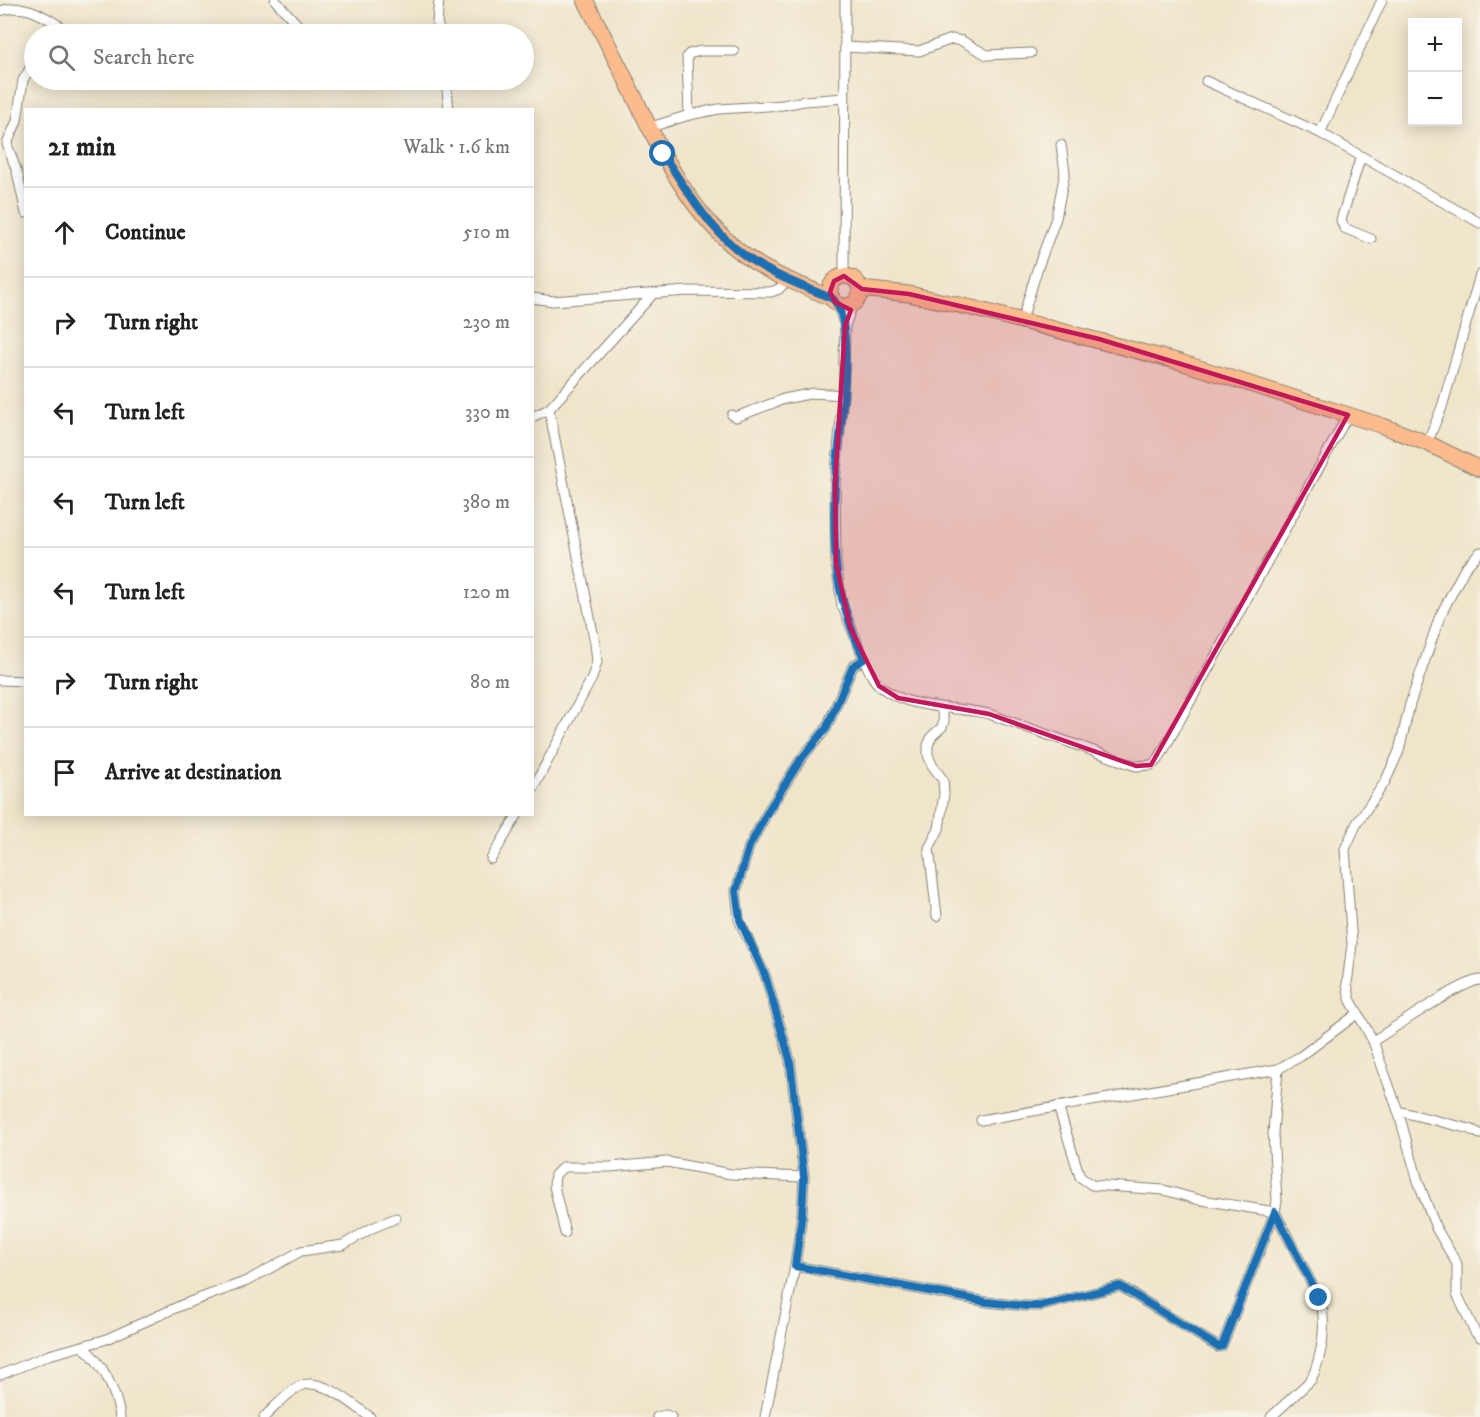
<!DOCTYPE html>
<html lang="en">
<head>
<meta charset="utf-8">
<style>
	body { margin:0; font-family:"IM FELL DW Pica",serif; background:#f6f6f6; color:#222 }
	.controls { position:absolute; right:18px; top:18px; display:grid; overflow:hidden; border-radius:0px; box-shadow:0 3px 15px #0003 }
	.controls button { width:54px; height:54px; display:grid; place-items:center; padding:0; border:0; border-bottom:2px solid #e0e0e0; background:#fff; color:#222; font:30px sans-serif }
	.stop { position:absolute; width:18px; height:18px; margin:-14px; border:4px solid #1f6fb2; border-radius:50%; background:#fff }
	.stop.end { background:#1f6fb2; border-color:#fff; box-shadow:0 2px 6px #0008 }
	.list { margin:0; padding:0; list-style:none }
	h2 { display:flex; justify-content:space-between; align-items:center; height:78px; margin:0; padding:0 24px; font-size:26px }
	h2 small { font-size:20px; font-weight:400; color:#767676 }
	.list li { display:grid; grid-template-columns:39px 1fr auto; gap:18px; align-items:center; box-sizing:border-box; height:90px; padding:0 24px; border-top:2px solid #e0e0e0 }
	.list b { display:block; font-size:22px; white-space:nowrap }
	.list em { font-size:20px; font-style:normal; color:#767676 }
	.icon { flex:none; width:33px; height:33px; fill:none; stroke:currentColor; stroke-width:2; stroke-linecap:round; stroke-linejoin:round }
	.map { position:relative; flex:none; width:1480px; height:1417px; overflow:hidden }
	.search { position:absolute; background:#fff; box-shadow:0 3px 15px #0003; left:24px; top:24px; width:510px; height:66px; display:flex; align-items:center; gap:15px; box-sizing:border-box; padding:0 21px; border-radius:33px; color:#767676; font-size:22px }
	.panel { position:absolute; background:#fff; box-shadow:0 3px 15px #0003; left:24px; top:108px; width:510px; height:708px; border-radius:0px }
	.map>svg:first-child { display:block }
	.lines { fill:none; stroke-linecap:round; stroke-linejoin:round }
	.minor-casing { stroke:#868073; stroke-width:11 }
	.primary-casing { stroke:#868073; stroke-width:17 }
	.minor { stroke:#fff; stroke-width:9 }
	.primary { stroke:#fbbb8d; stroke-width:15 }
	.route { stroke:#1f6fb2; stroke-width:8 }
	.marked { fill:#c2185b; fill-opacity:0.2; stroke:#c2185b; stroke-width:4.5; stroke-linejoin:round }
</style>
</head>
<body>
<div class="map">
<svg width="1480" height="1417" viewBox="0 0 1480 1417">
	<rect width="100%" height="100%" fill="#f7f3e8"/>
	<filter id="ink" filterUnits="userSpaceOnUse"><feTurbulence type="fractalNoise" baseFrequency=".0167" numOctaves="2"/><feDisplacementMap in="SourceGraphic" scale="12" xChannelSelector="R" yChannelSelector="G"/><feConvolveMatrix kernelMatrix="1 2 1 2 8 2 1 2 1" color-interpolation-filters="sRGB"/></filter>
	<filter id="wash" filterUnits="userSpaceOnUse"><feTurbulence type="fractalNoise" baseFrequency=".008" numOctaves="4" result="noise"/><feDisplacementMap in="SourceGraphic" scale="24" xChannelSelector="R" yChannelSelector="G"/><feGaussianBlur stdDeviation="1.35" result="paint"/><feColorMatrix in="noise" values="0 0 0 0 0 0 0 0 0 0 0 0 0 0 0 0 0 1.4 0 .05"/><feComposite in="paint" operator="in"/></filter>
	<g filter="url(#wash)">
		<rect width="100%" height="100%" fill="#efe5ca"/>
	</g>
	<g filter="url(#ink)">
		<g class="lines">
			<g class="minor-casing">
				<g id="minor">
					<polyline points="275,0 306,34"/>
					<polyline points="439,0 437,22 440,34"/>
					<polyline points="1382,0 1320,133 1480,223"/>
					<path d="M0,11C32,1 48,21 74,34"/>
					<polyline points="845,47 919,51 952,39 962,41 987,55 1031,53"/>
					<polyline points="446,80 449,110"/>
					<polyline points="1206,81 1320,133"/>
					<polyline points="689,115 719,109 783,105 804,101 845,98"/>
					<polyline points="648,128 689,115 687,57 689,54 700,51 734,51"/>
					<polyline points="1361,156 1341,220 1344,228 1371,239"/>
					<polyline points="26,213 17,172 7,144 17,121 23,80 34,62"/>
					<polyline points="844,276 845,0"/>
					<polyline points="532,298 553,301 688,291 771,292 779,289 788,279"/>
					<polyline points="837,303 845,326 853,303"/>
					<polyline points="1022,320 1037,270 1056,218 1065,172 1061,145"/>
					<polyline points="732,415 736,417 784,399 814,393 843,395"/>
					<polyline points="532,417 549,409 653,294"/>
					<polyline points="1427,443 1442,407 1480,275"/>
					<polyline points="1480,552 1465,568 1440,616 1410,704 1399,751 1385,782 1357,823 1345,849 1352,944 1347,984 1350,999 1373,1041 1398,1111 1418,1181 1436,1228 1457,1264 1457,1294 1475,1332 1480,1337"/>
					<path d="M864,659C868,668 873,681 881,687C909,710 955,706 989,714L1136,766L1151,765L1158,760L1348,415"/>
					<polyline points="0,680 26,681"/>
					<polyline points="532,790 592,678 597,662 595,643 549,409"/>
					<polyline points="491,859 518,814"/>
					<polyline points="937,916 929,848 939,829 944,794 943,780 932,765 928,755 928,745 932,736 942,727 944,721 941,708"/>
					<path d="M1373,1041C1393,1029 1462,981 1480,980"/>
					<path d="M1058,1106L1080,1177L1092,1185L1164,1190L1196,1199L1275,1212L1319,1298C1328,1322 1322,1357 1311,1380L1271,1417"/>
					<polyline points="1398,1111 1470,1129 1480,1134"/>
					<polyline points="981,1120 1278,1069 1301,1056 1357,1014"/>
					<polyline points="565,1233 554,1186 555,1175 563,1167 610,1167 667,1162 731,1174 804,1177"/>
					<polyline points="795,1266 987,1302 1025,1306 1041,1306 1120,1286 1218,1347 1222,1346 1275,1212 1277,1201 1273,1133 1278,1069"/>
					<path d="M83,1347C103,1363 116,1391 120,1417"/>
					<polyline points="0,1375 49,1355 104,1340 182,1305 247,1281 301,1251 343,1245 372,1228 396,1218"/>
					<path d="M264,1417C275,1407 287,1393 300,1386C321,1376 354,1405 370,1417"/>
					<polyline points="657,1417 666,1415 671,1417"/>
					<polyline points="765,1417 795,1266 802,1214 804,1177 790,1060 765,975 739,920 736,891 749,847 768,811 801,759 826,729 853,666 864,659 842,605 836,563 835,483 843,395 845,326"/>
				</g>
			</g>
			<g class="primary-casing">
				<g id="primary">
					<path d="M585,0C601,30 616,60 631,90C660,150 691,217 747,257C773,276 805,286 833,299"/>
					<circle cx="845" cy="291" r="15"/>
					<polyline points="860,289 909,294 972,308 1180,362 1383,426 1427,443 1480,469"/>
				</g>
			</g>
			<use href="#minor" class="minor"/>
			<use href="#primary" class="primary"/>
		</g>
	</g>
	<g class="lines" filter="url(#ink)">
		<path class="route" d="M663,154C691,198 718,244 766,269C787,281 811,289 833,299C859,326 837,446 835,484C834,510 834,537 836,563C839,597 850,627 864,659L853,666L826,729L801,759L768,811L749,847L736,891L740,920L765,975L790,1060L804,1177L802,1214L795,1266L987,1302L1025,1306H1041L1120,1286L1218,1347L1222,1346L1275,1212L1319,1298"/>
	</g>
	<path class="marked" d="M844,276L862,289L909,294L1099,339L1348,415L1151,765L1136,766L989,714L898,698L879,686L850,627L836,563L835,483L845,326L851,310L835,302L830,292L834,281Z"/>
</svg>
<div class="controls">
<button>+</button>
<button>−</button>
</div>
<div class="stop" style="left:663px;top:154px"></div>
<div class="stop end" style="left:1319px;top:1298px"></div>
<div class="search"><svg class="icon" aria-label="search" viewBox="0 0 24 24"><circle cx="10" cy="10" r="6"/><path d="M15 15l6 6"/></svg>Search here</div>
<section class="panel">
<h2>21 min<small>Walk · 1.6 km</small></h2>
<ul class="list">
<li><svg class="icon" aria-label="ahead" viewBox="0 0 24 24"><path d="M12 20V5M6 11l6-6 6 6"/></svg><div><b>Continue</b></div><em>510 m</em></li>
<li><svg class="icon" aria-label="right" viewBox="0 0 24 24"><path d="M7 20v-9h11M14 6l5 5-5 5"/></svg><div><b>Turn right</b></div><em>230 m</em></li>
<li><svg class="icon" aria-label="left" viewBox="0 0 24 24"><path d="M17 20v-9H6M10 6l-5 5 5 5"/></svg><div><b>Turn left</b></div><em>330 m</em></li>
<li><svg class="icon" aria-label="left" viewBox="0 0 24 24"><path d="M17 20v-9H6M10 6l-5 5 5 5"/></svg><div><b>Turn left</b></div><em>380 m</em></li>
<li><svg class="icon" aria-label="left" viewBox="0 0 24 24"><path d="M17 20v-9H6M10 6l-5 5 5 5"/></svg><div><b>Turn left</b></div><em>120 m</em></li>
<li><svg class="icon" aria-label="right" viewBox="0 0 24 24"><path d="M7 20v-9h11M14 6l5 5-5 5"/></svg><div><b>Turn right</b></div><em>80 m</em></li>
<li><svg class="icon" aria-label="arrive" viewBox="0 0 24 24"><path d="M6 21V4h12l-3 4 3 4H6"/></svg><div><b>Arrive at destination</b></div></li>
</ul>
</section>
</div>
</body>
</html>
